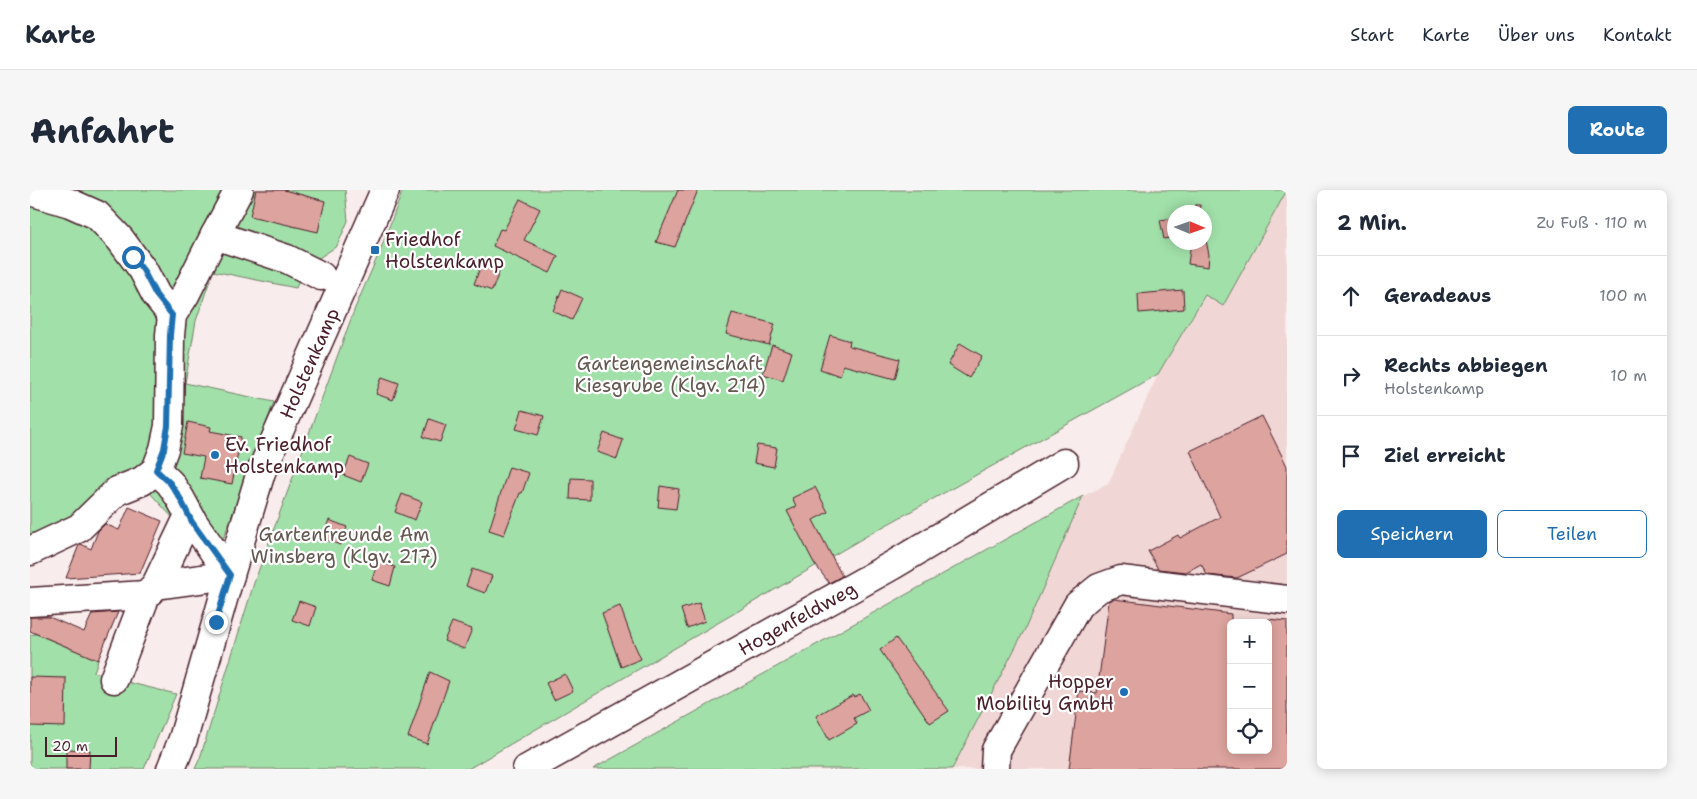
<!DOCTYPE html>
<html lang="de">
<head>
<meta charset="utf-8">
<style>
	body { margin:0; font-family:"Shantell Sans",sans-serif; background:#f6f6f7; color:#1f2937 }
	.controls { position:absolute; right:15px; bottom:15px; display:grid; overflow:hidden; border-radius:8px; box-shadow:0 2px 12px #0003 }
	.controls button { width:45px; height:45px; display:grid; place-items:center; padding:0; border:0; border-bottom:1px solid #e0e1e3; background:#fff; color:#1f2937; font:25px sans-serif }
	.compass { position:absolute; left:1137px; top:15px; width:45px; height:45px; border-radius:50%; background:#fff; box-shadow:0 2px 12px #0003; rotate:92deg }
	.scale { position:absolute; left:15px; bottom:12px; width:72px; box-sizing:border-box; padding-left:5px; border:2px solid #4a1f2b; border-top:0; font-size:14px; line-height:18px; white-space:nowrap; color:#4a1f2b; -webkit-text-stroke:4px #fff; paint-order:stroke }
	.stop { position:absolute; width:15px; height:15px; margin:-11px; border:4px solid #1f6fb2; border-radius:50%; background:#fff }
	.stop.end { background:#1f6fb2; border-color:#fff; box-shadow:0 1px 5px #0008 }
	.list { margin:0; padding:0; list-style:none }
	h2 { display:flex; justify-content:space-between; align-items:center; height:65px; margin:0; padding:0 20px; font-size:21px }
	h2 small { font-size:16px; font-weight:400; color:#747a83 }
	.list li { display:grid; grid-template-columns:32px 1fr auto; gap:15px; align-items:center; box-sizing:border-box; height:80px; padding:0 20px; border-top:1px solid #e0e1e3 }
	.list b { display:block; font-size:19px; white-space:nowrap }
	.list p { margin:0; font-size:16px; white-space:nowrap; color:#747a83 }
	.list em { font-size:16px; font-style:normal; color:#747a83 }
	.actions { display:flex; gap:10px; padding:15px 20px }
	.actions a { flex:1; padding:11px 0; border:1px solid #1f6fb2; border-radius:8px; text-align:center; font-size:18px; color:#1f6fb2 }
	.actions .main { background:#1f6fb2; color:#fff }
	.icon { flex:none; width:28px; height:28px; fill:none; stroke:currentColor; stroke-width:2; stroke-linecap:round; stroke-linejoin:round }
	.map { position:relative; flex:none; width:1257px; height:579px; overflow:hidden; border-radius:8px }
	header { display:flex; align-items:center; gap:30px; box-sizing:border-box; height:70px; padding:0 25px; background:#fff; border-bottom:1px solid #e0e1e3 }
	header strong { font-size:24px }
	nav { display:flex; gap:28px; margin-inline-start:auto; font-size:18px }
	.intro { display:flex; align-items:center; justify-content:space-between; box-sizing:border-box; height:120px; padding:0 30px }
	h1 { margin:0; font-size:35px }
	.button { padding:12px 22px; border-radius:8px; background:#1f6fb2; color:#fff; font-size:18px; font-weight:700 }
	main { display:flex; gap:30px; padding:0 30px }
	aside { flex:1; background:#fff; border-radius:8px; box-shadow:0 2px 12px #0003 }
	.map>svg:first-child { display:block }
	.built { fill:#f0d7d5; fill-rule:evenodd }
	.green { fill:#a1e0a9; stroke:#76806a; fill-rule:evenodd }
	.building { fill:#dda39e; stroke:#4a1f2b }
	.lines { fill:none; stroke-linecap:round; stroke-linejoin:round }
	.minor-casing { stroke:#4a1f2b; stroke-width:31 }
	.minor { stroke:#fff; stroke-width:28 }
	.route { stroke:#1f6fb2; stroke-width:6 }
	.poi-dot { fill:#1f6fb2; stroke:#fff; stroke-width:2 }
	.labels { text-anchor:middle; stroke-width:4.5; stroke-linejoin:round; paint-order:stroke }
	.poi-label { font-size:19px; fill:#4a1f2b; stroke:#fff; text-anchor:start }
	.street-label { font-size:19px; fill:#4a1f2b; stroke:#fff }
	.park-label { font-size:19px; fill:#645951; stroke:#fff }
</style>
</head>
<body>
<header>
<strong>Karte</strong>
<nav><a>Start</a><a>Karte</a><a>Über uns</a><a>Kontakt</a></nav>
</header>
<div class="intro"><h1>Anfahrt</h1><a class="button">Route</a></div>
<main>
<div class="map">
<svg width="1257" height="579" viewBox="0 0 1257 579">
	<rect width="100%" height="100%" fill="#f8edec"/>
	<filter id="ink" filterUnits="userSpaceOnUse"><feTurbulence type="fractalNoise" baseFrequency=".02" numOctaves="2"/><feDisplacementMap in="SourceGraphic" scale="10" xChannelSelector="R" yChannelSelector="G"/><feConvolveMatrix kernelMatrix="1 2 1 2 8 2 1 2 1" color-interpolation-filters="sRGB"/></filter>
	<g filter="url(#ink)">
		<path class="built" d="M1257,0V579H922L995,439L1053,306L1078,294L1128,184L1176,105L1193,116ZM1201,433H1238V560H1201Z"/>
		<g class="green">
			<polygon points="0,0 315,0 318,31 307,56 274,78 266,98 183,81 166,131 155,193 244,212 192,352 153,339 120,303 95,311 0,367"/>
			<path d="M373,0H1257L1193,116L1175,105L1128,184L840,344L438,579H165L170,568L224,393L325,118L350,61ZM1144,22H1174V52H1144Z"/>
			<polygon points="1053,306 995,439 922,579 563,579"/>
			<polygon points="6,444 68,470 64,482 84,489 146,504 114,579 0,579 0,445"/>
		</g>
		<g class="building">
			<polygon points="226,0 254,0 295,11 288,42 220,26"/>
			<polygon points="648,0 668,0 645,57 626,52"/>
			<polygon points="490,9 510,19 494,50 528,66 520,83 463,56 470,39 474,40"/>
			<polygon points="1165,15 1170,15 1171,22 1164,22"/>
			<polygon points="1144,28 1144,47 1134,49 1130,30"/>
			<polygon points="1174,40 1179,65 1178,77 1158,74 1161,52 1174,52"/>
			<polygon points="451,75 469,82 462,101 444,94"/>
			<polygon points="532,99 552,108 542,130 523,121"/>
			<polygon points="1153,100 1154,119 1109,123 1108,104"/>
			<polygon points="702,123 745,134 739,155 696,144"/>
			<polygon points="800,145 820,151 819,156 870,169 865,189 813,175 810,186 790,179"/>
			<polygon points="930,153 952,166 939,188 918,175"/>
			<polygon points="742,155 762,162 753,190 733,184"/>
			<polygon points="352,187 369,193 363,210 346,204"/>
			<polygon points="492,220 514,226 508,245 486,239"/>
			<polygon points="1232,226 1257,276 1257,364 1207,388 1177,385 1171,374 1156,382 1128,379 1118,361 1148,345 1150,348 1190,327 1160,261"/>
			<polygon points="399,229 416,235 410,252 393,247"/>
			<polygon points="158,232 181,237 180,241 211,247 202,294 170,288 174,267 152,263"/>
			<polygon points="574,243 593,250 587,269 567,262"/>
			<polygon points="727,255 747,258 744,277 724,273"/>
			<polygon points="320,267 338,274 331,292 313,285"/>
			<polygon points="479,277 499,283 492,303 490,303 474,345 459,340"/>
			<polygon points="541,288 560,289 560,310 540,309"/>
			<polygon points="630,296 649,299 646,319 628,317"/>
			<polygon points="785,297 798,322 783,330 812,386 799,393 784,373 757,321 766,317 762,308"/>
			<polygon points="372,304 392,312 385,330 365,322"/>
			<polygon points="99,317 132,331 110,383 36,388 49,355 51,354 61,359 68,341 75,334 89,340"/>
			<polygon points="299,330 317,337 310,355 292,348"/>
			<polygon points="348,371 365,377 360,396 342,390"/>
			<polygon points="442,379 462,386 455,403 436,396"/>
			<polygon points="1084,409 1201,424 1201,560 1238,560 1238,429 1257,431 1257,579 1039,579 1049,501 1067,503 1079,411"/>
			<polygon points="269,411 286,417 280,436 262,430"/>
			<polygon points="669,413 675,431 657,438 651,419"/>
			<polygon points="590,416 602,449 611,469 591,477 572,423"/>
			<polygon points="88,422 68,470 0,441 0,427 19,427 54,442 62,424"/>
			<polygon points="422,432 442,439 434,459 414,451"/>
			<polygon points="866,448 919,521 900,533 850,460"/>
			<polygon points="400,482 419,491 397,554 378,547"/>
			<polygon points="535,484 543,501 524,510 516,493"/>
			<polygon points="0,487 36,488 35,537 0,536"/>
			<polygon points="830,504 839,520 824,528 827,534 799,550 786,526 823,505 824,507"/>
			<polygon points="36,559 60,560 59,579 36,579"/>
		</g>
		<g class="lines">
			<g class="minor-casing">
				<g id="minor">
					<polyline points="0,1 40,13 67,25 90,49 113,80 126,105 142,125"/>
					<polyline points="185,45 257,69 291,86"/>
					<polyline points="0,361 49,338 87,301 112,291 126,280 134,259 139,236 140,145 142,125 155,105 185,45 209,0"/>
					<polyline points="126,395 155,334 160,327"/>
					<polyline points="0,412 116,405"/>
					<polyline points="84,489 116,405 126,395 200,385 163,332 150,308 140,293 126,280"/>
					<polyline points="141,579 153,549 200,385 231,282 355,0"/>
					<polyline points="497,579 863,375 1034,273"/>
					<polyline points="965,579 966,560 1048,415 1069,398 1091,390 1257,410"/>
				</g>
			</g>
			<use href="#minor" class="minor"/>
		</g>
	</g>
	<g class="lines" filter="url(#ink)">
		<polyline class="route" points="103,67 113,80 126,105 142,125 140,145 138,236 134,259 126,280 140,293 150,308 162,332 200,385 186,432"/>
	</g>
	<g class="poi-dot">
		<rect x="340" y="55" width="10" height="10" rx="2.5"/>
		<circle cx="185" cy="265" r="5"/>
		<circle cx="1094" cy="502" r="5"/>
	</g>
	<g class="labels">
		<g class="poi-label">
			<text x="355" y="56">Friedhof<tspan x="355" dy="22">Holstenkamp</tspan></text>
			<text x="195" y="261">Ev. Friedhof<tspan x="195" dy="22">Holstenkamp</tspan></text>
			<text x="1084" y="498" text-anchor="end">Hopper<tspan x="1084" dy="22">Mobility GmbH</tspan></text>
		</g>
		<g class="street-label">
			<text transform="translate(279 173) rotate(-66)" y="7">Holstenkamp</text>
			<text transform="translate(767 428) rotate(-29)" y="7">Hogenfeldweg</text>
		</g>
		<g class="park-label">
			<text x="640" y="180">Gartengemeinschaft<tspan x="640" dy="22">Kiesgrube (Klgv. 214)</tspan></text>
			<text x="314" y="351">Gartenfreunde Am<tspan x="314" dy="22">Winsberg (Klgv. 217)</tspan></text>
		</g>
	</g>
</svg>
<div class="controls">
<button>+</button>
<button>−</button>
<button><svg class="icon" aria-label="locate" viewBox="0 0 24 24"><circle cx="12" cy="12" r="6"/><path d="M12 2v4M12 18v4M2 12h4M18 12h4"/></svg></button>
</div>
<svg class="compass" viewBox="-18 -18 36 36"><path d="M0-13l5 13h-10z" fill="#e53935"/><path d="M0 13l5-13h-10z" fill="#747a83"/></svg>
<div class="scale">20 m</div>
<div class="stop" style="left:103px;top:67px"></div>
<div class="stop end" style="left:186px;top:432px"></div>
</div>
<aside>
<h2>2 Min.<small>Zu Fuß · 110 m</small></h2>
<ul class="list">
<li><svg class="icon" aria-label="ahead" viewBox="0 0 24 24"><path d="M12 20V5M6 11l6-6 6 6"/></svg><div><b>Geradeaus</b></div><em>100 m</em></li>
<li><svg class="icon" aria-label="right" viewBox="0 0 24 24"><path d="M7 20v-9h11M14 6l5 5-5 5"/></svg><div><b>Rechts abbiegen</b><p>Holstenkamp</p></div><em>10 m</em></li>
<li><svg class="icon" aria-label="arrive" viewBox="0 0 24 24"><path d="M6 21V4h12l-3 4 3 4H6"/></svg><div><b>Ziel erreicht</b></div></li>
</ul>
<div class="actions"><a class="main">Speichern</a><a>Teilen</a></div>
</aside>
</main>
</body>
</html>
